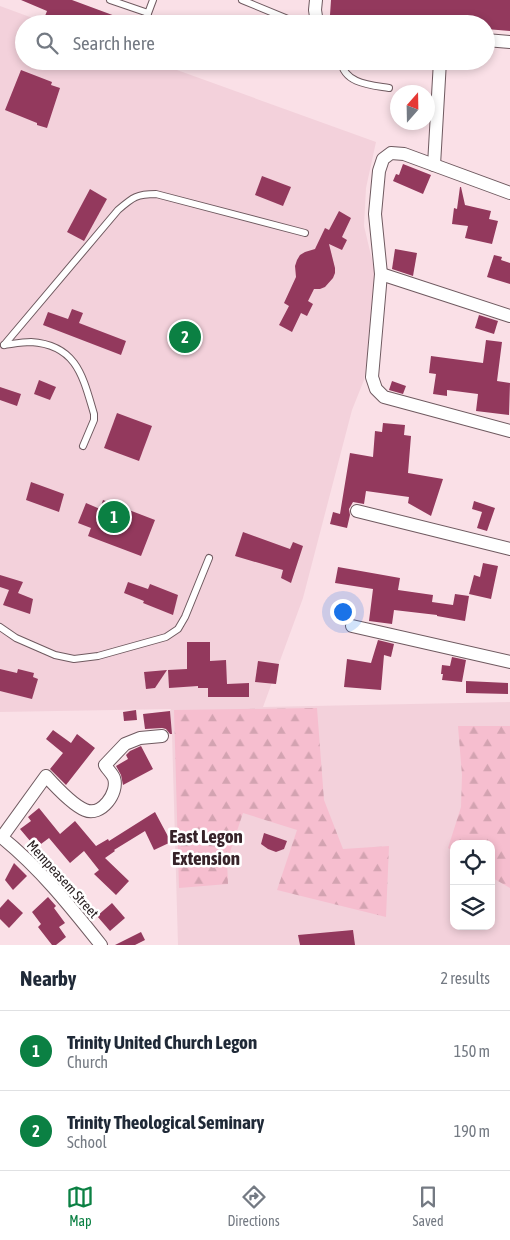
<!DOCTYPE html>
<html lang="en">
<head>
<meta charset="utf-8">
<style>
	body { margin:0; font-family:"Asap Condensed",sans-serif; background:#f2f2f3; color:#1f2937 }
	.controls { position:absolute; right:15px; bottom:15px; display:grid; overflow:hidden; border-radius:10px; box-shadow:0 2px 8px #0003 }
	.controls button { width:45px; height:45px; display:grid; place-items:center; padding:0; border:0; border-bottom:1px solid #e0e1e3; background:#fff; color:#1f2937; font:25px sans-serif }
	.compass { position:absolute; left:390px; top:85px; width:45px; height:45px; border-radius:50%; background:#fff; box-shadow:0 2px 8px #0003; rotate:20deg }
	.you { position:absolute; left:342px; top:611px; width:18px; height:18px; margin:-12px; border:4px solid #fff; border-radius:50%; background:#1a73e8; box-shadow:0 0 0 8px #1a73e833 }
	.badge { display:grid; place-items:center; width:32px; height:32px; border-radius:50%; background:#0b8043; color:#fff; font-size:16px; font-weight:700 }
	.pin { position:absolute; translate:-50% -50%; border:2px solid #fff; box-shadow:0 1px 5px #0006 }
	.list { margin:0; padding:0; list-style:none }
	h2 { display:flex; justify-content:space-between; align-items:center; height:65px; margin:0; padding:0 20px; font-size:21px }
	h2 small { font-size:16px; font-weight:400; color:#747a83 }
	.list li { display:grid; grid-template-columns:32px 1fr auto; gap:15px; align-items:center; box-sizing:border-box; height:80px; padding:0 20px; border-top:1px solid #e0e1e3 }
	.list b { display:block; font-size:19px; white-space:nowrap }
	.list p { margin:0; font-size:16px; white-space:nowrap; color:#747a83 }
	.list em { font-size:16px; font-style:normal; color:#747a83 }
	.icon { flex:none; width:28px; height:28px; fill:none; stroke:currentColor; stroke-width:2; stroke-linecap:round; stroke-linejoin:round }
	.map { position:relative; flex:none; width:510px; height:945px; overflow:hidden }
	.search { position:absolute; background:#fff; box-shadow:0 2px 8px #0003; left:15px; right:15px; top:15px; height:55px; display:flex; align-items:center; gap:12px; box-sizing:border-box; padding:0 18px; border-radius:28px; color:#747a83; font-size:19px }
	.sheet { height:225px; background:#fff }
	nav { display:flex; justify-content:space-around; align-items:center; box-sizing:border-box; height:70px; border-top:1px solid #e0e1e3; background:#fff; font-size:14px; color:#747a83 }
	nav a { display:grid; justify-items:center; gap:2px }
	nav .on { color:#0b8043 }
	.map>svg:first-child { display:block }
	.built { fill:#f3d1db; fill-rule:evenodd }
	.forest { fill:url(#forest-firs) }
	.building { fill:#93395d }
	.lines { fill:none; stroke-linecap:round; stroke-linejoin:round }
	.service-casing { stroke:#6f5a60; stroke-width:8 }
	.minor-casing { stroke:#6f5a60; stroke-width:14 }
	.service { stroke:#fff; stroke-width:6 }
	.minor { stroke:#fff; stroke-width:12 }
	.labels { text-anchor:middle; stroke-width:5; stroke-linejoin:round; paint-order:stroke }
	.street-label { font-size:14px; fill:#261d1f; stroke:#fff }
	.district-label { font-size:19px; font-weight:bold; fill:#362329; stroke:#fff }
</style>
</head>
<body>
<div class="map">
<svg width="510" height="945" viewBox="0 0 510 945">
	<defs>
		<pattern id="forest-firs" width="22" height="20" patternUnits="userSpaceOnUse" patternTransform="scale(1.25)"><rect width="22" height="20" fill="#f6becf"/><path d="M5 1l3.5 6h-7zM16 11l3.5 6h-7z" fill="#d3a3b1"/></pattern>
	</defs>
	<rect width="100%" height="100%" fill="#fae0e7"/>
	<path class="built" d="M0,6L49,24H24V61H152L376,142L366,188L364,226L374,268L377,293L364,380L352,410L303,598L263,707L510,702V945H178L172,734L170,711L171,709L0,712ZM454,844H491V926H454Z"/>
	<g class="forest">
		<polygon points="317,708 324,800 343,849 389,846 386,917 277,890 297,830 243,813 227,861 228,884 179,888 174,710"/>
		<polygon points="458,726 510,726 510,888 491,877 491,844 454,844 454,852 448,848 461,807 462,775"/>
	</g>
	<g class="building">
		<polygon points="21,0 72,0 134,23 134,24 66,24 45,16 47,11"/>
		<polygon points="331,0 510,0 510,31 486,29 486,24 429,24 330,15"/>
		<polygon points="21,70 52,82 51,85 60,88 47,128 37,125 37,123 5,110"/>
		<polygon points="403,164 431,175 423,194 393,181 396,174 399,175"/>
		<polygon points="262,176 291,187 283,206 255,195"/>
		<polygon points="460,187 461,187 465,205 491,211 489,219 498,221 492,244 465,238 468,226 452,224 454,208 457,209"/>
		<polygon points="90,189 107,199 84,241 67,232"/>
		<polygon points="339,211 351,218 342,237 347,240 342,250 329,244 335,268 335,273 333,278 325,287 320,289 314,289 308,301 313,304 307,316 301,313 292,332 279,325 289,306 284,303 296,277 295,266 297,260 300,255 305,252 315,249 325,228 329,230"/>
		<polygon points="395,249 417,253 413,276 392,269"/>
		<polygon points="494,255 502,257 501,260 510,263 510,284 487,277"/>
		<polygon points="72,309 83,313 79,323 126,341 121,355 43,325 48,312 68,319"/>
		<polygon points="479,315 498,321 494,334 475,328"/>
		<polygon points="486,340 502,342 497,381 510,383 509,415 476,411 478,394 447,390 447,396 433,394 436,374 429,373 431,356 483,363"/>
		<polygon points="39,380 56,387 50,400 34,394"/>
		<polygon points="392,381 406,386 403,394 389,390"/>
		<polygon points="0,387 21,394 17,406 0,400"/>
		<polygon points="117,413 152,426 139,461 104,448"/>
		<polygon points="383,423 405,425 404,435 411,436 408,473 443,479 431,516 408,503 409,497 366,491 364,504 353,502 349,509 350,515 347,528 330,524 333,512 340,514 350,453 373,457 375,431 382,432"/>
		<polygon points="31,482 64,494 59,512 26,500"/>
		<polygon points="103,500 155,520 141,556 88,536 91,528 78,523 86,503 100,509"/>
		<polygon points="474,501 495,508 487,531 477,528 482,512 472,509"/>
		<polygon points="243,532 290,549 293,542 303,546 291,583 281,578 283,570 235,556"/>
		<polygon points="483,563 498,566 491,599 469,594 474,575 480,577"/>
		<polygon points="338,567 400,578 398,590 433,595 432,602 453,605 455,594 469,596 465,621 437,616 437,615 394,610 392,624 369,621 373,589 335,583"/>
		<polygon points="0,575 23,582 18,593 33,599 30,614 3,605 9,590 0,587"/>
		<polygon points="128,582 148,589 150,584 178,595 173,615 143,603 144,601 124,593"/>
		<polygon points="378,640 394,644 391,657 384,655 381,690 344,687 347,659 371,663"/>
		<polygon points="187,642 210,642 210,661 226,660 227,684 249,683 249,697 208,697 208,688 198,688 198,686 169,688 168,670 187,669"/>
		<polygon points="452,657 466,660 462,682 442,680 443,674 441,674 442,665 450,666"/>
		<polygon points="258,661 279,664 276,684 255,682"/>
		<polygon points="0,669 17,673 18,669 34,673 33,677 38,679 32,699 0,691"/>
		<polygon points="167,670 155,688 146,689 144,672"/>
		<polygon points="466,681 508,683 508,694 466,693"/>
		<polygon points="136,710 137,720 124,721 123,712"/>
		<polygon points="170,711 172,734 170,734 166,729 162,728 145,729 143,714"/>
		<polygon points="53,730 71,743 77,734 95,748 66,785 50,769 63,753 46,739"/>
		<polygon points="141,746 153,769 123,785 121,775 116,766 128,759 126,755 130,751"/>
		<polygon points="39,808 60,834 75,821 96,846 108,839 109,841 155,812 171,842 154,850 145,831 114,850 115,851 105,858 129,881 116,895 94,874 99,870 84,851 70,863 49,838 41,844 36,838 31,842 20,829 31,821 28,817"/>
		<polygon points="264,833 287,841 284,849 276,852 268,849 261,844"/>
		<polygon points="14,863 27,876 13,890 5,880"/>
		<polygon points="48,897 56,906 54,908 65,923 59,927 66,937 56,945 52,945 38,927 41,924 32,912"/>
		<polygon points="8,899 23,913 9,928 0,919 0,908"/>
		<polygon points="112,903 125,918 110,931 97,916"/>
		<polygon points="353,930 355,945 300,945 298,935"/>
		<polygon points="141,932 145,940 135,945 115,945"/>
	</g>
	<g class="lines">
		<g class="service-casing">
			<g id="service">
				<polyline points="110,0 148,13"/>
				<polyline points="242,0 300,24"/>
				<polyline points="144,24 153,0"/>
				<path d="M341,61C344,84 371,85 389,88"/>
				<path d="M4,345L118,210C133,197 137,194 156,194L305,233"/>
				<path d="M4,345C12,344 22,342 31,342C77,345 83,377 94,414V420L83,446"/>
				<polyline points="0,627 16,638 55,655 74,659 98,656 166,637 178,629 185,617 209,558"/>
			</g>
		</g>
		<g class="minor-casing">
			<g id="minor">
				<polyline points="316,0 315,10 317,23 318,24"/>
				<polyline points="486,40 510,42"/>
				<polyline points="434,165 440,61"/>
				<polyline points="510,193 404,154 391,153 383,159 379,171 375,214 381,274 372,377 376,389 384,397 510,431"/>
				<polyline points="381,274 510,316"/>
				<polyline points="357,511 510,549"/>
				<polyline points="352,626 510,662"/>
				<path d="M0,836C39,867 70,906 101,945"/>
				<path d="M2,837L46,776C55,786 73,805 85,810C101,817 119,793 114,778C112,773 107,769 105,765L125,744L140,738L162,736"/>
			</g>
		</g>
		<use href="#service" class="service"/>
		<use href="#minor" class="minor"/>
	</g>
	<g class="labels">
		<g class="street-label">
			<text transform="translate(63 879) rotate(48)" y="5">Mempeasem Street</text>
		</g>
		<g class="district-label">
			<text x="206" y="843">East Legon<tspan x="206" dy="22">Extension</tspan></text>
		</g>
	</g>
</svg>
<div class="controls">
<button><svg class="icon" aria-label="locate" viewBox="0 0 24 24"><circle cx="12" cy="12" r="6"/><path d="M12 2v4M12 18v4M2 12h4M18 12h4"/></svg></button>
<button><svg class="icon" aria-label="layers" viewBox="0 0 24 24"><path d="M12 4l9 5-9 5-9-5zM3 14l9 5 9-5"/></svg></button>
</div>
<svg class="compass" viewBox="-18 -18 36 36"><path d="M0-13l5 13h-10z" fill="#e53935"/><path d="M0 13l5-13h-10z" fill="#747a83"/></svg>
<div class="you"></div>
<div class="pin badge" style="left:114px;top:517px">1</div>
<div class="pin badge" style="left:185px;top:337px">2</div>
<div class="search"><svg class="icon" aria-label="search" viewBox="0 0 24 24"><circle cx="10" cy="10" r="6"/><path d="M15 15l6 6"/></svg>Search here</div>
</div>
<section class="sheet">
<h2>Nearby<small>2 results</small></h2>
<ul class="list">
<li><span class="badge">1</span><div><b>Trinity United Church Legon</b><p>Church</p></div><em>150 m</em></li>
<li><span class="badge">2</span><div><b>Trinity Theological Seminary</b><p>School</p></div><em>190 m</em></li>
</ul>
</section>
<nav>
<a class="on"><svg class="icon" aria-label="map" viewBox="0 0 24 24"><path d="M3 6l6-2 6 2 6-2v14l-6 2-6-2-6 2zM9 4v14M15 6v14"/></svg>Map</a>
<a><svg class="icon" aria-label="directions" viewBox="0 0 24 24"><path d="M12 3l9 9-9 9-9-9zM9 14v-3h6M13 9l2 2-2 2"/></svg>Directions</a>
<a><svg class="icon" aria-label="saved" viewBox="0 0 24 24"><path d="M7 4h10v16l-5-4-5 4z"/></svg>Saved</a>
</nav>
</body>
</html>
